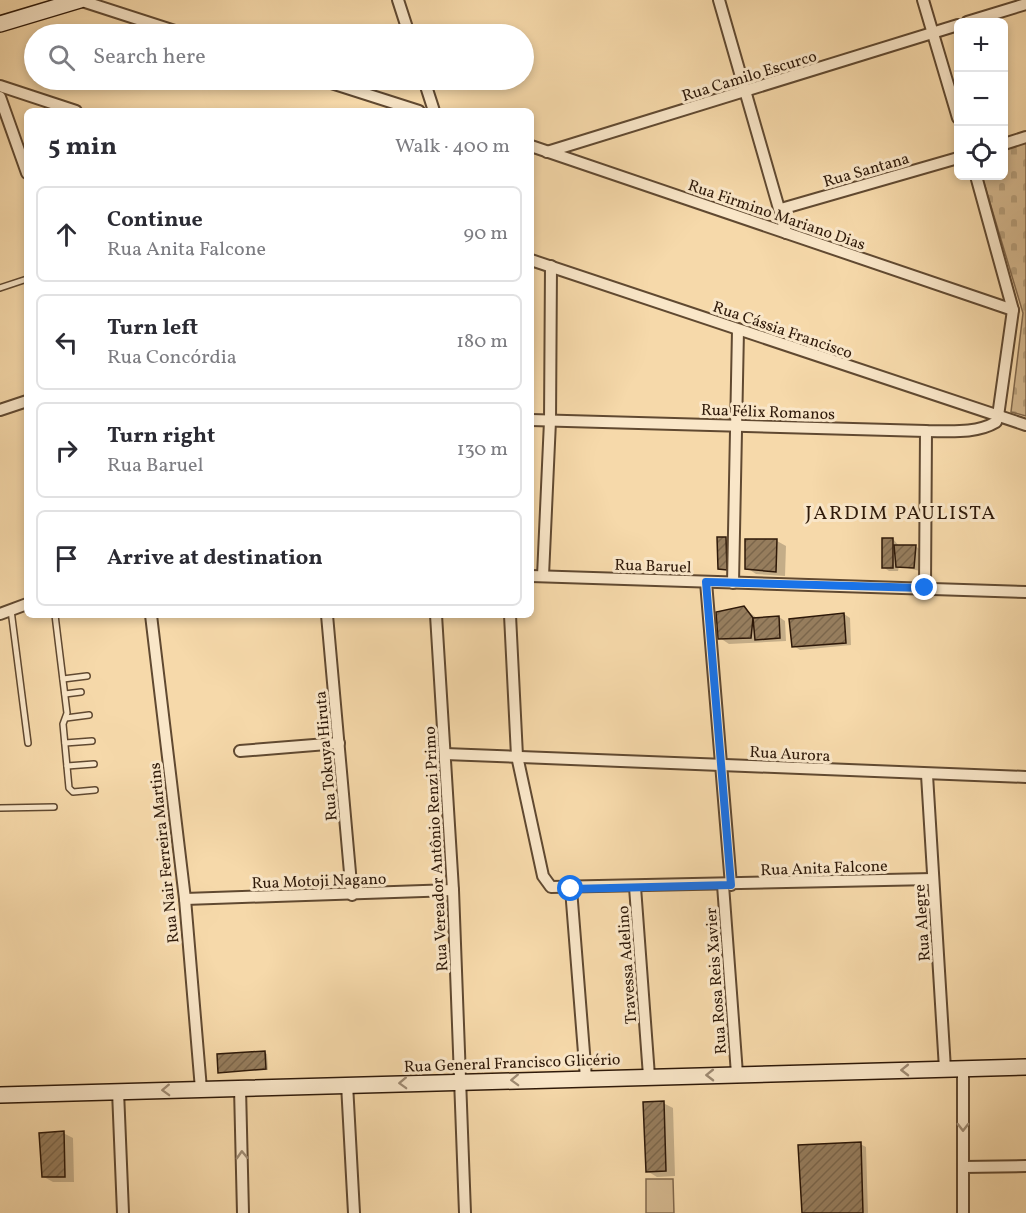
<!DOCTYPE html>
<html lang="en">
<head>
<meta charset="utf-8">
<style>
	body { margin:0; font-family:Vollkorn,serif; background:#f2f2f3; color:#2b2b33 }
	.controls { position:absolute; right:18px; top:18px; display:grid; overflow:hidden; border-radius:9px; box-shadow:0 3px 9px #0003 }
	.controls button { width:54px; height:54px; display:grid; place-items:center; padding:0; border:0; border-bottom:2px solid #e1e1e2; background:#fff; color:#2b2b33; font:30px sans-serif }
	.stop { position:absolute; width:18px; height:18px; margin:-14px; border:4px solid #1a73e8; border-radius:50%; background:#fff }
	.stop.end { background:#1a73e8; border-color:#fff; box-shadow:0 2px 6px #0008 }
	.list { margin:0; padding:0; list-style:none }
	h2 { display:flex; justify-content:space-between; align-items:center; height:78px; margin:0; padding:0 24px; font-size:26px }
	h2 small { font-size:20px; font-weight:400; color:#7c7c81 }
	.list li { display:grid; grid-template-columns:39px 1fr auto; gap:18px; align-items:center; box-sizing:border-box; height:96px; margin:0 12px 12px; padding:0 12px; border:2px solid #e1e1e2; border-radius:9px }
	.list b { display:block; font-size:22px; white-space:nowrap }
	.list p { margin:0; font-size:20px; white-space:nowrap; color:#7c7c81 }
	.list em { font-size:20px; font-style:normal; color:#7c7c81 }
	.icon { flex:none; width:33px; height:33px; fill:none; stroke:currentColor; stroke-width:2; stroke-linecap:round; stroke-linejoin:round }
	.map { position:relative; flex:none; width:1026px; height:1213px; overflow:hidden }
	.search { position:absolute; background:#fff; box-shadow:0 3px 9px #0003; left:24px; top:24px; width:510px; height:66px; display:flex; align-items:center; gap:15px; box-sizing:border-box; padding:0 21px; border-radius:33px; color:#7c7c81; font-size:22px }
	.panel { position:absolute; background:#fff; box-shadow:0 3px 9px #0003; left:24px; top:108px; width:510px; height:510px; border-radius:9px }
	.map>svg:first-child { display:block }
	.cemetery { fill:url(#cemetery-stones); stroke:#81684c; stroke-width:1.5 }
	.garden { fill:#d4b88f; stroke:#81684c; stroke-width:1.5 }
	.shadow { fill:#0003 }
	.building { fill:url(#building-hatch); stroke:#2e1909; stroke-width:1.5 }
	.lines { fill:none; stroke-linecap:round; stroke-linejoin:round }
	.lane-casing { stroke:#604931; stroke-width:8 }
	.street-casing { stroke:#604931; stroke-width:14 }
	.secondary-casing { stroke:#2e1909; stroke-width:18 }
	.lane { stroke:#f9e6c8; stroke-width:5 }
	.street { stroke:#f9e6c8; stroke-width:10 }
	.secondary { stroke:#f9e6c8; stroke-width:15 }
	.oneway { stroke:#9e8a72 }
	.route { stroke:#1a73e8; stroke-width:8 }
	.labels { text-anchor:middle; stroke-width:6; stroke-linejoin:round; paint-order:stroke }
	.street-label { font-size:16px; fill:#2e1909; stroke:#f9e6c8 }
	.quarter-label { font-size:20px; letter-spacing:1.5px; fill:#2e1909; stroke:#f9e6c8 }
</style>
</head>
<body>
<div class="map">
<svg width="1026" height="1213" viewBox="0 0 1026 1213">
	<defs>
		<pattern id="cemetery-stones" width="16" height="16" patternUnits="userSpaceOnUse" patternTransform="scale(1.5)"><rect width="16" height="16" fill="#d4b88f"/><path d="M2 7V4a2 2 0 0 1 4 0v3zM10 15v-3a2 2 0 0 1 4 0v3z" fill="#b69e7a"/></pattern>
		<pattern id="building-hatch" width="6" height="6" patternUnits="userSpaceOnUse" patternTransform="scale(1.5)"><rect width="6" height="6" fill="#967d5d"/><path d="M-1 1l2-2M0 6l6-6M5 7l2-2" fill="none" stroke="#7b664b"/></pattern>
	</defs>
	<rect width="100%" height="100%" fill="#f6d9aa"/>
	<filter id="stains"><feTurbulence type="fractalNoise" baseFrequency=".00333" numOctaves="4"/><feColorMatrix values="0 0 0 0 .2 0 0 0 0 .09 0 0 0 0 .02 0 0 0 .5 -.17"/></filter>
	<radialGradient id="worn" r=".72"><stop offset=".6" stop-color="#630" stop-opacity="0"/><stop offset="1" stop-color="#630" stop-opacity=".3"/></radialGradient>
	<polygon class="cemetery" points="1026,141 1026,416 1011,412 1023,313 982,176 1004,176 1004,148"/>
	<polygon class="garden" points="646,1179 673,1179 674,1213 646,1213"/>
	<g class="shadow">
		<polygon points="725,539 731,542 732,572 719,568"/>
		<polygon points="893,539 899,546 915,546 921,550 920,571 899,566 898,571 889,571 883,567"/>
		<polygon points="777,541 786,546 785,576 756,574 747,568"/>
		<polygon points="744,608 758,619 779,617 785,621 786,641 729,644 720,638"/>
		<polygon points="844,614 850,618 851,645 800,650 794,646"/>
		<polygon points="265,1053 267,1054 268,1070 220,1072"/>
		<polygon points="663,1103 673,1108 675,1176 657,1177 647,1171"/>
		<polygon points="63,1133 73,1138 74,1182 53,1182 44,1177"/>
		<polygon points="860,1144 866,1147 868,1213 803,1213"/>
	</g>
	<g class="building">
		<polygon points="717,537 726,537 727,570 718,569"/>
		<rect x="882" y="538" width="11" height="30"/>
		<polygon points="745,539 777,539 776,572 745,569"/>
		<polygon points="894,545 916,545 914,568 896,567"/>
		<polygon points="744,606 753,618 751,638 718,639 716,612"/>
		<polygon points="844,613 846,643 792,647 789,619"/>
		<polygon points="779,616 780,638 755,640 753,618"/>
		<polygon points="265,1051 266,1069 218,1073 217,1054"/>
		<polygon points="664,1101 666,1171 646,1172 643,1102"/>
		<polygon points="64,1131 65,1177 42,1177 39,1133"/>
		<polygon points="861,1142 863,1213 802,1213 798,1145"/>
	</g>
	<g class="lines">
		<g class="lane-casing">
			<g id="lane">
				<polyline points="0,288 27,279"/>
				<polyline points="11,610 28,743"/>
				<polyline points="55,615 67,713 63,724 69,788 73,792 95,790"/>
				<polyline points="63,679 87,676"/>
				<polyline points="65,694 81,692"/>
				<polyline points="66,718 89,715"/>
				<polyline points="65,743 92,741"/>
				<polyline points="67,766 94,764"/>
				<polyline points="0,808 54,807"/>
			</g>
		</g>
		<g class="street-casing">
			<g id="street">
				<polyline points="79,0 184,34"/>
				<polyline points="398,0 409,34"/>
				<polyline points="719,0 786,233"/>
				<polyline points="923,0 958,118"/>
				<polyline points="967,22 1026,4"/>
				<polyline points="322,80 419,111"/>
				<polyline points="424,80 434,111"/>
				<polyline points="0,86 76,111"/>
				<polyline points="0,97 27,173"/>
				<polyline points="1004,144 1026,137"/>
				<polyline points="531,146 1013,310"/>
				<polyline points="547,152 958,25"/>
				<polyline points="781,209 958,158"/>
				<polyline points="531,260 1026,425"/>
				<polyline points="0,410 27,401"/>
				<path d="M531,420L926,431C950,431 976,434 996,422L998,416L1013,310L976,176"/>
				<polyline points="531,576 1026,592"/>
				<polyline points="543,576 550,421 551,266"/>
				<polyline points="706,582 731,885"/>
				<polyline points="733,583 738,330"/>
				<polyline points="925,588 926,431"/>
				<polyline points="0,614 27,604"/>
				<polyline points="151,615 185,899 201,1089"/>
				<polyline points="327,615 352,895"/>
				<polyline points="436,615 453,890 465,1213"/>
				<polyline points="510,615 517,756 543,876 551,887 933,879"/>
				<polyline points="240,751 339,743"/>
				<polyline points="445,754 1026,777"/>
				<polyline points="927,775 945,1069"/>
				<polyline points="723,885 737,1074"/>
				<polyline points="635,887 649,1076"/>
				<polyline points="571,889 586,1078"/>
				<polyline points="185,899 453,890"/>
				<polyline points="963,1068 963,1213"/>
				<polyline points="347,1084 354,1213"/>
				<polyline points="240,1088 243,1213"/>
				<polyline points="118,1091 123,1213"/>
				<polyline points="963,1167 1026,1166"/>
			</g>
		</g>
		<g class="secondary-casing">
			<g id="secondary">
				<polyline points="0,24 80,0"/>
				<polyline points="0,1095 1026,1067"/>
			</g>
		</g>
		<use href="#lane" class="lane"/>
		<use href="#street" class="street"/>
		<use href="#secondary" class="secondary"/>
	</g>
	<defs><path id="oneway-chevron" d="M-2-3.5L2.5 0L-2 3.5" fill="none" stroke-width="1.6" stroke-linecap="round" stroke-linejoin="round" transform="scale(1.5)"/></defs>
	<g class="oneway">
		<use href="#oneway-chevron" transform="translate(905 1070) rotate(179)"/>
		<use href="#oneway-chevron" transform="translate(710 1075) rotate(179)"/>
		<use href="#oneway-chevron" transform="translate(515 1080) rotate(178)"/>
		<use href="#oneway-chevron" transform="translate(403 1083) rotate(178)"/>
		<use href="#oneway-chevron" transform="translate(166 1090) rotate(178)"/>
		<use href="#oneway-chevron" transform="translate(963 1127) rotate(90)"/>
		<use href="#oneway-chevron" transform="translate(242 1155) rotate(-92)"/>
	</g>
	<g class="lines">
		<polyline class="route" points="571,889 731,885 706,582 925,588"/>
	</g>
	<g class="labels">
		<g class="street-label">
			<text transform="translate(749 75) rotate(-17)" y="6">Rua Camilo Escurco</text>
			<text transform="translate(866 169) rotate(-16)" y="6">Rua Santana</text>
			<text transform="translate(777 214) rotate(19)" y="6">Rua Firmino Mariano Dias</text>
			<text transform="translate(783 329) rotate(19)" y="6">Rua Cássia Francisco</text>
			<text transform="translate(768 411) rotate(2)" y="6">Rua Félix Romanos</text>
			<text transform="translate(653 565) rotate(2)" y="6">Rua Baruel</text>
			<text transform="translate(790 753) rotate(3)" y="6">Rua Aurora</text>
			<text transform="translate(325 756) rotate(-95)" y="6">Rua Tokuya Hiruta</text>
			<text transform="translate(435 849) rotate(-93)" y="6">Rua Vereador Antônio Renzi Primo</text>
			<text transform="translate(163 853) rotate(-96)" y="6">Rua Nair Ferreira Martins</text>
			<text transform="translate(824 867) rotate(-2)" y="6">Rua Anita Falcone</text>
			<text transform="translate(319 880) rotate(-2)" y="6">Rua Motoji Nagano</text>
			<text transform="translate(921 923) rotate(-94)" y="6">Rua Alegre</text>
			<text transform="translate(626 965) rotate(-94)" y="6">Travessa Adelino</text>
			<text transform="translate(715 981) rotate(-94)" y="6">Rua Rosa Reis Xavier</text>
			<text transform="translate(512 1062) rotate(-2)" y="6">Rua General Francisco Glicério</text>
		</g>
		<g class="quarter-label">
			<text x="901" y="519">JARDIM PAULISTA</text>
		</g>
	</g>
	<rect width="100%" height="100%" filter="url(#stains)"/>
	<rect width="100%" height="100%" fill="url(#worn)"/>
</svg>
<div class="controls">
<button>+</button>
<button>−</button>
<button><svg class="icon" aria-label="locate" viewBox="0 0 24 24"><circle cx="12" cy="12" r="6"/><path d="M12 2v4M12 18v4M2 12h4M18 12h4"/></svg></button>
</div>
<div class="stop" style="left:571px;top:889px"></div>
<div class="stop end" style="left:925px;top:588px"></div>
<div class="search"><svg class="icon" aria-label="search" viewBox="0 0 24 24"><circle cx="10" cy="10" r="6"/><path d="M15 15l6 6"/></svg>Search here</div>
<section class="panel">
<h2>5 min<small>Walk · 400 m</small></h2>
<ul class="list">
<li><svg class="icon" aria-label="ahead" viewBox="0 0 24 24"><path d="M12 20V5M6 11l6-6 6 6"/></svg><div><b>Continue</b><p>Rua Anita Falcone</p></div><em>90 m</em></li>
<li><svg class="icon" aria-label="left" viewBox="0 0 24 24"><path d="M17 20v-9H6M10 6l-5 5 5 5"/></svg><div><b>Turn left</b><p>Rua Concórdia</p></div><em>180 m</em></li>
<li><svg class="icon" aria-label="right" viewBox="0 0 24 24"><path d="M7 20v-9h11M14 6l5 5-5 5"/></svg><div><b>Turn right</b><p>Rua Baruel</p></div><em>130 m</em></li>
<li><svg class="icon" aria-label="arrive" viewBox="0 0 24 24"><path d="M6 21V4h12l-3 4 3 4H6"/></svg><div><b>Arrive at destination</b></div></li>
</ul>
</section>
</div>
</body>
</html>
